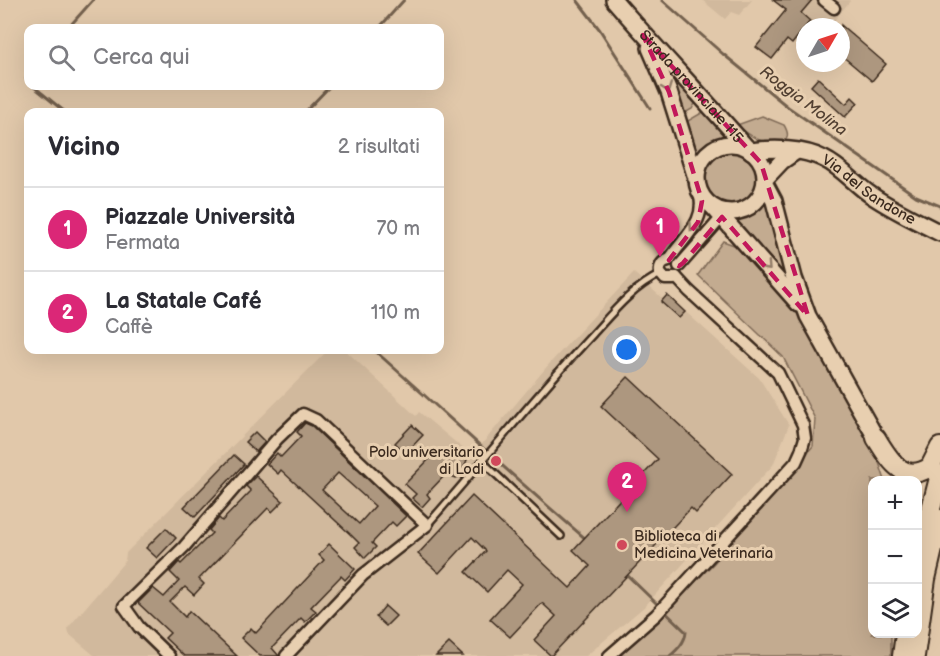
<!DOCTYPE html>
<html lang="it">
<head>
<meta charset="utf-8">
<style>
	body { margin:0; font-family:"Balsamiq Sans",sans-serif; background:#f7f7f7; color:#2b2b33 }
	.controls { position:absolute; right:18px; bottom:18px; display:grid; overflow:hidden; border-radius:12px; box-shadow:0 6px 24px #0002 }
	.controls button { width:54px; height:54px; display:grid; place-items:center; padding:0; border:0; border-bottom:2px solid #e1e1e2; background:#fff; color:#2b2b33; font:30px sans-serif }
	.compass { position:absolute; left:796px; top:18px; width:54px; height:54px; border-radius:50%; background:#fff; box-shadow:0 6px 24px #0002; rotate:51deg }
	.you { position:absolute; left:627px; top:350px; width:21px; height:21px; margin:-15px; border:4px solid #fff; border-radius:50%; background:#1a73e8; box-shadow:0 0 0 9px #1a73e833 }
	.badge { display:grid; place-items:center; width:39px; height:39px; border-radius:50%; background:#db2777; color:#fff; font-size:20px; font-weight:700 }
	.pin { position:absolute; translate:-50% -50px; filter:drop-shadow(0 2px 3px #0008) }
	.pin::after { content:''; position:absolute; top:32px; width:21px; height:18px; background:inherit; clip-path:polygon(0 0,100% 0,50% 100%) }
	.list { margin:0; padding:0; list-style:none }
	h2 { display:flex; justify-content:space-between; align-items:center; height:78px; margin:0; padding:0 24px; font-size:26px }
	h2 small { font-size:20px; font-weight:400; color:#7c7c81 }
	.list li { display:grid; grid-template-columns:39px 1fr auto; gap:18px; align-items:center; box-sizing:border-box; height:84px; padding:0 24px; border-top:2px solid #e1e1e2 }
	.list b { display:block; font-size:22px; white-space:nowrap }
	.list p { margin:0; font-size:20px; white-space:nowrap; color:#7c7c81 }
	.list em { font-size:20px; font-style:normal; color:#7c7c81 }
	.icon { flex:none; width:33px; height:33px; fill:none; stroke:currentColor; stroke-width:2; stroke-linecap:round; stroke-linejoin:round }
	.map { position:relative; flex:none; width:940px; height:656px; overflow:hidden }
	.search { position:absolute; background:#fff; box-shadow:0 6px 24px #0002; left:24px; top:24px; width:420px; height:66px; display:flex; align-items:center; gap:15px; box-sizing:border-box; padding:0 21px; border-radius:12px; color:#7c7c81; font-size:22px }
	.panel { position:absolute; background:#fff; box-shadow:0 6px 24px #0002; left:24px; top:108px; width:420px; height:246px; border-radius:12px }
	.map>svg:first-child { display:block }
	.built { fill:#d1b99d }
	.green { fill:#c3ab90; stroke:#7f6a57; stroke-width:1.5 }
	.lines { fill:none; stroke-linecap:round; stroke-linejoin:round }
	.stream { stroke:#73604d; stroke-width:3 }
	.building { fill:#ad977f; stroke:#3b2a1e; stroke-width:1.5; fill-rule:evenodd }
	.lane-casing { stroke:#3b2a1e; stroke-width:10 }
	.street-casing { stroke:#3b2a1e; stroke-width:15 }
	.secondary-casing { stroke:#3b2a1e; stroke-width:20 }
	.highway-casing { stroke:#3b2a1e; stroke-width:22 }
	.lane { stroke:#e8cfb0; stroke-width:5 }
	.street { stroke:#e8cfb0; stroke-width:10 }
	.secondary { stroke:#e8cfb0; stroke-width:15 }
	.highway { stroke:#e8cfb0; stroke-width:18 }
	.oneway { stroke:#927c67 }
	.marked { fill:none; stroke:#c2185b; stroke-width:4.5; stroke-dasharray:12 8; stroke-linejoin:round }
	.poi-dot { fill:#d1495b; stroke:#e8cfb0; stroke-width:2 }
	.labels { text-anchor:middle; stroke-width:6; stroke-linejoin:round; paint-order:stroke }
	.street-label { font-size:15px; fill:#3b2a1e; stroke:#e8cfb0 }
	.poi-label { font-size:15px; fill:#3b2a1e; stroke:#e8cfb0; text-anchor:end }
	.water-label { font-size:16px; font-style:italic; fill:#524032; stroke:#e8cfb0 }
</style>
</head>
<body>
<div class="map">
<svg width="940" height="656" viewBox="0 0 940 656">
	<rect width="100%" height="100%" fill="#e1c8aa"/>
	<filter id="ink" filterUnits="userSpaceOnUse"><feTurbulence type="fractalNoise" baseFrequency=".0167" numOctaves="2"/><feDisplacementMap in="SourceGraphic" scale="12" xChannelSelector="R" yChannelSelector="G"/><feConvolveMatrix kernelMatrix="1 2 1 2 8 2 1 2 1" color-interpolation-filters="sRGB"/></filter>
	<g filter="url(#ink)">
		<g class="built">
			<polygon points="702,0 752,0 739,15 731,12 725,19"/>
			<polygon points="779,0 849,0 850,1 829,27 818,27 802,13 797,19 778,4 780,2"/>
			<polygon points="634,273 663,299 667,295 759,378 789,425 773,465 645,606 586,656 95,656 69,634 68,628 125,561 126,553 328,350 345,350 416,416 419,412 472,456 550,363"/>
		</g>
		<g class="green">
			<polygon points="664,63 697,100 692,109 685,113"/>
			<polygon points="705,111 731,135 709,143 697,156 686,122"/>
			<path d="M762,116L784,125C797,147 770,145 757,139C749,135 743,130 737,125Z"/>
			<circle cx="732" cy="178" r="28"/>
			<polygon points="766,201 789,281 733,220 754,214"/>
			<polygon points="723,241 742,248 805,320 873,445 885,480 872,480 872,634 891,634 891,656 620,656 714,563 813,446 815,419 783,357 698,275"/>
		</g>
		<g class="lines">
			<g class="stream">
				<polyline points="577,0 600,30 650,108"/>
				<polyline points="662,0 723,54 788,107 916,196 940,206"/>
				<polyline points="68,28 93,0"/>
				<polyline points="379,28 404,0"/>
				<polyline points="28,75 26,79 28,81"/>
				<polyline points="33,86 65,112"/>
				<polyline points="305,112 330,86"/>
				<path d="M374,350C445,413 514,478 587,540"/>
				<path d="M626,574L686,632C685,642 678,649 670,656"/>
			</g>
		</g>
		<g class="building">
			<polygon points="773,0 812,0 801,13 810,21 792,44 787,40 772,59 756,47 786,10"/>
			<polygon points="841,25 886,64 872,81 841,55"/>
			<polygon points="818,78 846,104 852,97 858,103 845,117 811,86"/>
			<polygon points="667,295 685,312 679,318 661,302"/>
			<polygon points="628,377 732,474 696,513 691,508 551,656 534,640 556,616 542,603 510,637 490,619 522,584 507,570 487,592 466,572 486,551 472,537 439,573 418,554 472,496 570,588 590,566 573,550 658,459 601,406"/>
			<path d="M305,423L312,426L406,516L396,526L392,522L372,543L376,547L365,558L355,547L359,543L350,534L281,470L278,474L267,464L277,453L281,457L301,436L297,432ZM338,473L375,506L359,524L322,490Z"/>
			<polygon points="412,425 423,435 406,453 395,443"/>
			<polygon points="255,432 265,442 256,452 245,442"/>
			<polygon points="451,446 467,460 460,476 456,478 446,474 427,494 430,498 422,507 412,498 416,494 405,484 435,453 440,457"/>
			<polygon points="234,455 244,464 195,517 184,507"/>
			<polygon points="256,476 283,501 272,512 268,508 199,579 204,584 194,595 185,587 170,602 185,617 189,611 237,656 184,656 165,638 170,633 138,603 153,588 164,597 179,581 170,572 179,562 181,564 212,533 209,530 219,518 222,521 251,491 246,486"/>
			<polygon points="166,528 176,538 157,558 146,548"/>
			<polygon points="329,544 355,569 345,580 341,576 311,607 316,611 305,622 301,618 272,648 279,656 260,656 241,638 251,628 256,633 324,560 319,555"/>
			<polygon points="385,606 396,616 386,626 376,617"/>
			<polygon points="449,643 463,656 436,656"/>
		</g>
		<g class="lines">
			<g class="lane-casing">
				<g id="lane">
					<polyline points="483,462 561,536"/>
					<path d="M427,525C483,462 535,396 593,334C613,312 633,287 661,274"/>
				</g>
			</g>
			<g class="street-casing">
				<g id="street">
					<polyline points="824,0 834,8"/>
					<polyline points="679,266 722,217 732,212"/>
					<path d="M676,277L673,279H665L660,273C659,266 662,261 669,260C683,237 708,222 699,192"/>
					<polyline points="169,656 139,627 124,606 184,547 277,439 303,414 316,420 427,525 363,575 286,656"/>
					<polyline points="609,656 656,615 796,462 801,451 805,438 803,425 778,373 689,291 676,277"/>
				</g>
			</g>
			<g class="secondary-casing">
				<g id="secondary">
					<path id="s1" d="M614,0C657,50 703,97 746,147"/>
					<polyline points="650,48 669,92 696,178"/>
					<circle cx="731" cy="178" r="34"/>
					<path id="s2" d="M751,151C773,148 803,148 824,159C841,167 855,184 871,195C893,210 917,221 940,233"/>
					<polyline points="765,179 782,161 795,152"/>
					<polyline points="765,184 774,201 794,278 808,316 876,438"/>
					<polyline points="714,208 799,304"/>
				</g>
			</g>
			<g class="highway-casing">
				<g id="highway">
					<path d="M876,438C889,458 902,485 930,467L940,447"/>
					<polyline points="918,559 940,474"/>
					<polyline points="902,656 905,634"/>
					<polyline points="915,656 926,579 940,519"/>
				</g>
			</g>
			<use href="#lane" class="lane"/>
			<use href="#street" class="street"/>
			<use href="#secondary" class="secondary"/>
			<use href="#highway" class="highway"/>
		</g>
		<defs><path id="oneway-chevron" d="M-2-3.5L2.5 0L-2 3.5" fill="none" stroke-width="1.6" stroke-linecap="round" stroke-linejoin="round" transform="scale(1.5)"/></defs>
		<g class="oneway">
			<use href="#oneway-chevron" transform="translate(667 88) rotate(70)"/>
			<use href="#oneway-chevron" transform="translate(693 228) rotate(125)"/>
			<use href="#oneway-chevron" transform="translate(767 267) rotate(47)"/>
		</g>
	</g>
	<path class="marked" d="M643,35L761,163L808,316L722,217L683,263L679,266L669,260L698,222L702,201L669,92Z"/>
	<g class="poi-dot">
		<circle cx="496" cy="461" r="6"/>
		<circle cx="622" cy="545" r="6"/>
	</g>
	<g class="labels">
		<g class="street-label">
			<text dy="5" stroke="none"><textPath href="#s1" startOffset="116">Strada provinciale 115</textPath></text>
			<text dy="5" stroke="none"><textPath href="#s2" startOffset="129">Via del Sandone</textPath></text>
		</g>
		<g class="poi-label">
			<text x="484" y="457">Polo universitario<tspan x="484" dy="17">di Lodi</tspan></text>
			<text x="634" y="541" text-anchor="start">Biblioteca di<tspan x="634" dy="17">Medicina Veterinaria</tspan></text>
		</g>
		<g class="water-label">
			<text transform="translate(804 100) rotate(37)" y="6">Roggia Molina</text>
		</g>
	</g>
</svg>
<div class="controls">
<button>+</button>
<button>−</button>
<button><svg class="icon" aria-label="layers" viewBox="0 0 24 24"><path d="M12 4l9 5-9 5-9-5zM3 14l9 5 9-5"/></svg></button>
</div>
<svg class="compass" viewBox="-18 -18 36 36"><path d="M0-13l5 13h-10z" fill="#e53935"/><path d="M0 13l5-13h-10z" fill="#7c7c81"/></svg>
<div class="you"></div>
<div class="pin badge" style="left:660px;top:257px">1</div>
<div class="pin badge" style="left:627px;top:512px">2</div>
<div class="search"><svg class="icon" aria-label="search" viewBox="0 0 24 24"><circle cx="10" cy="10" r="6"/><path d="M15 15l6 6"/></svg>Cerca qui</div>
<section class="panel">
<h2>Vicino<small>2 risultati</small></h2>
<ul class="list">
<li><span class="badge">1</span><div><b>Piazzale Università</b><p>Fermata</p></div><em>70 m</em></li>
<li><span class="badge">2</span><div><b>La Statale Café</b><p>Caffè</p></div><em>110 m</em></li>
</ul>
</section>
</div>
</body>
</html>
